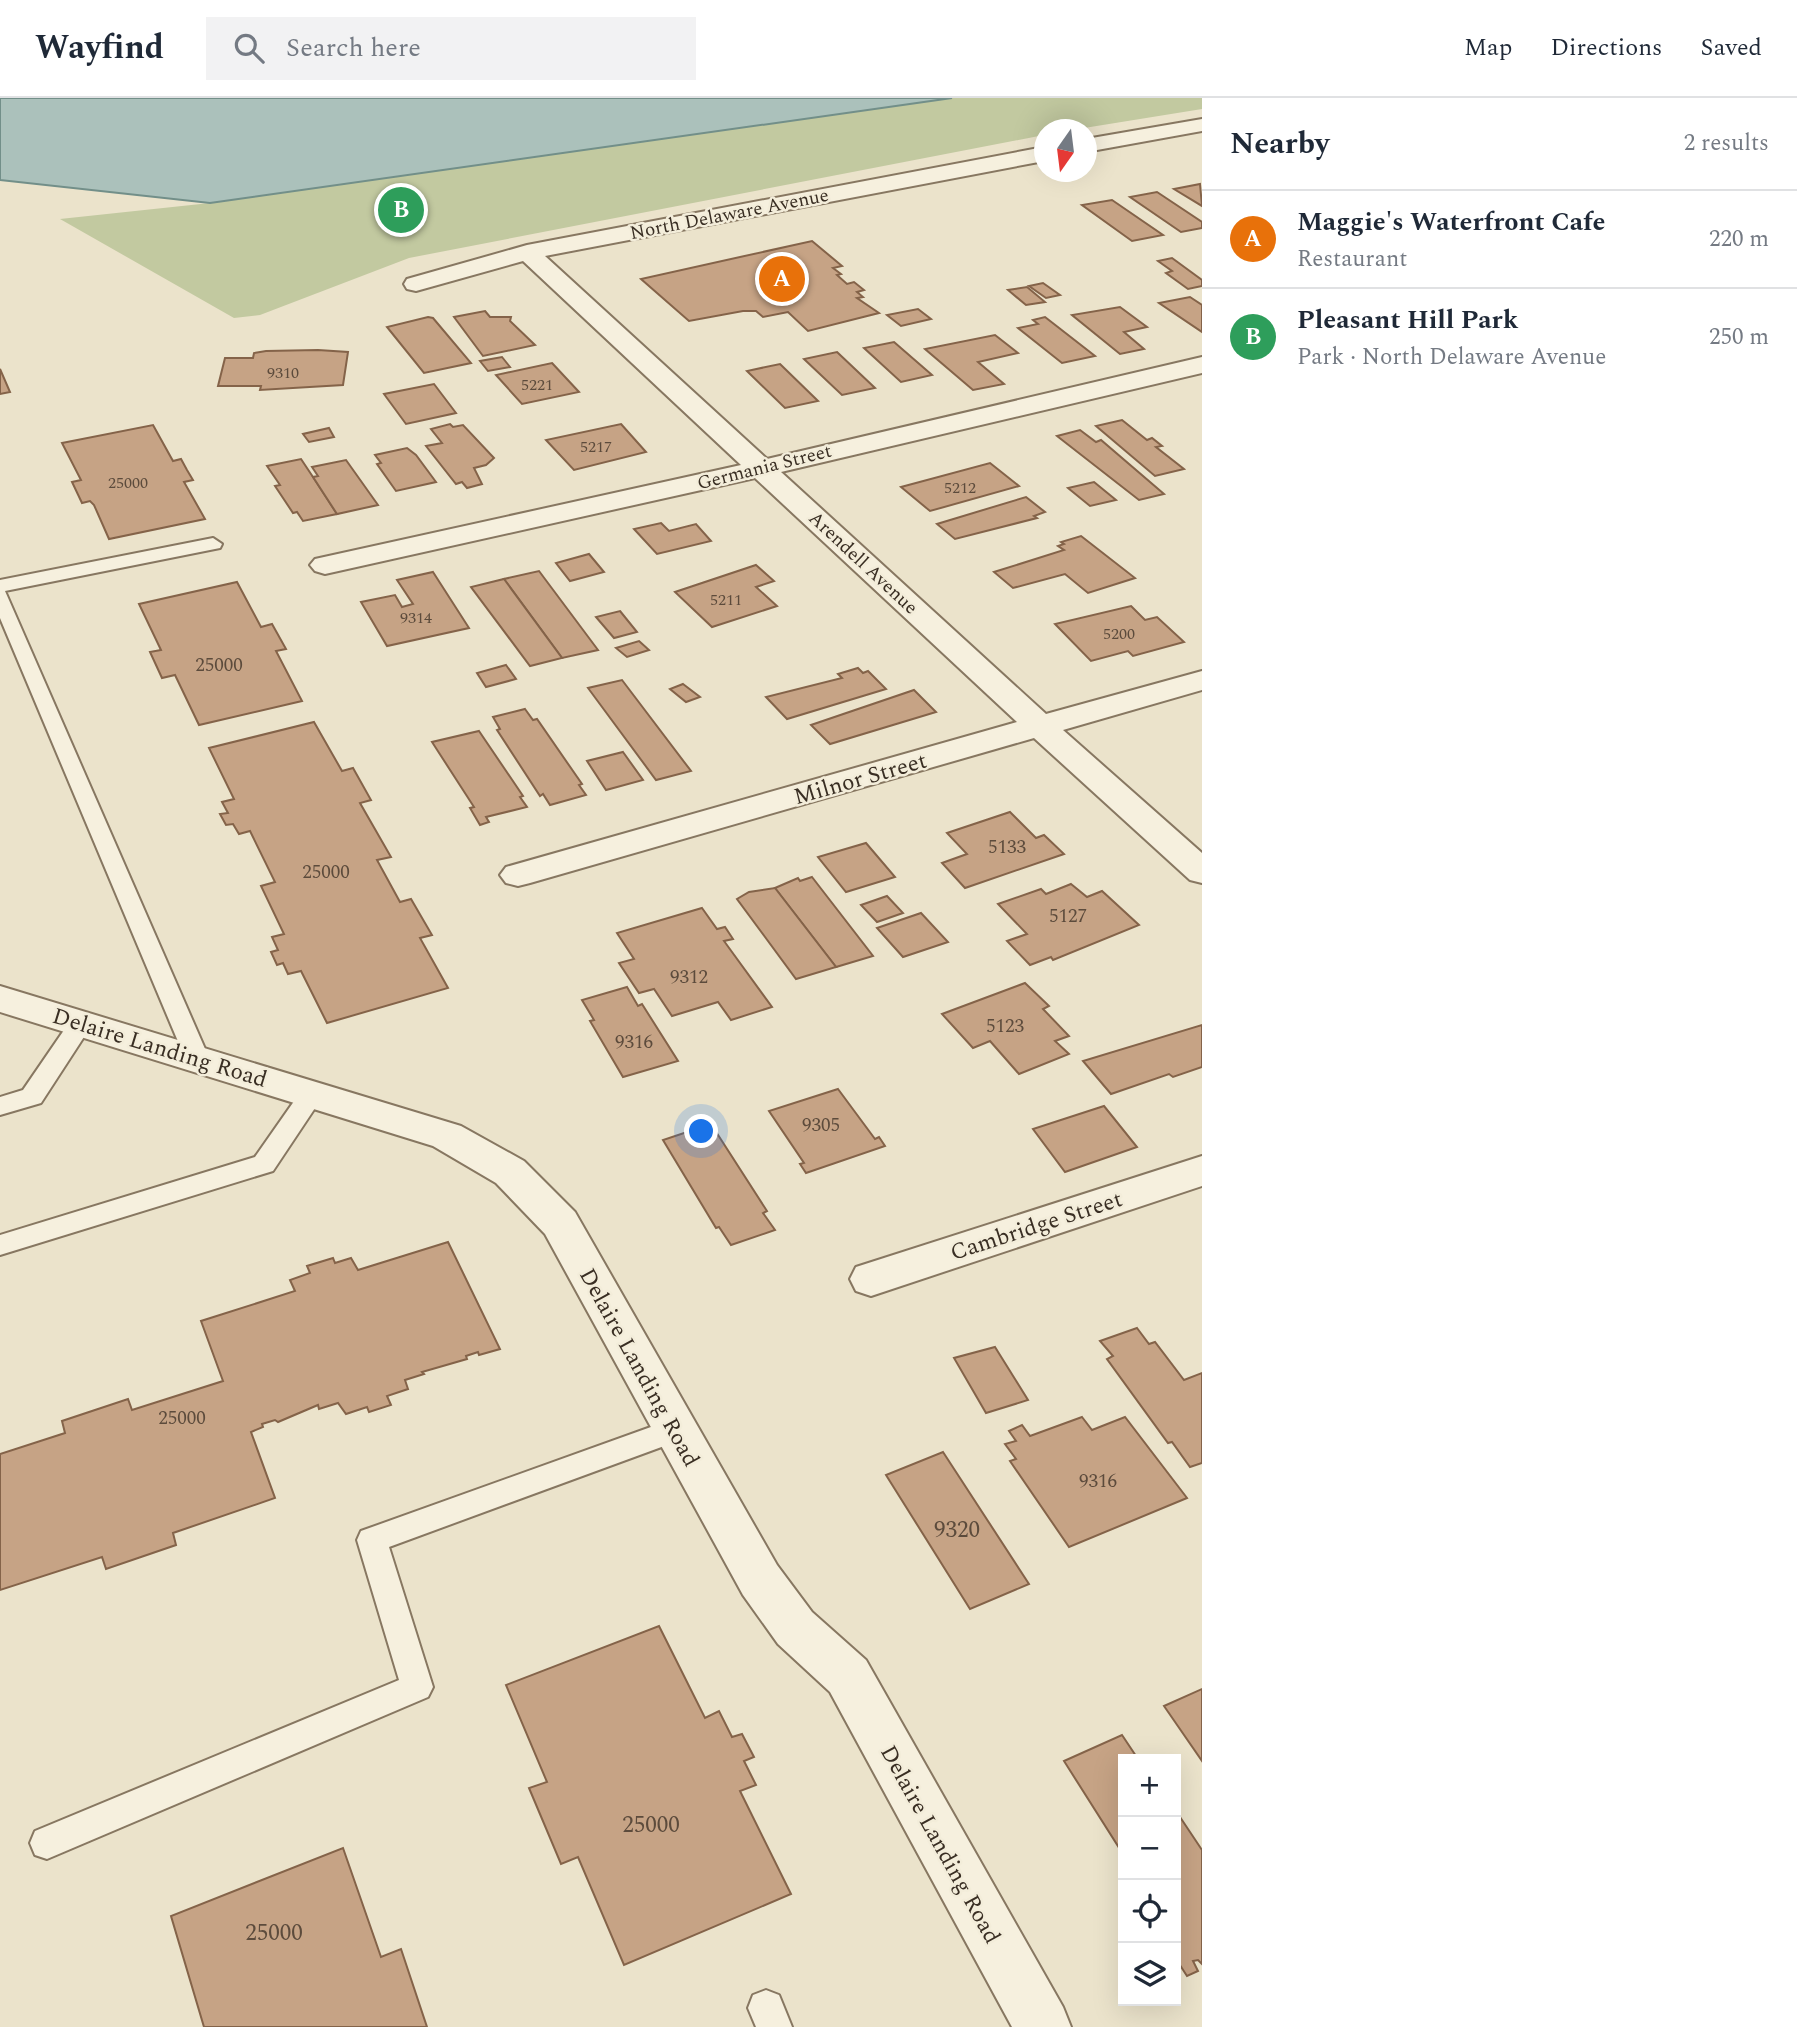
<!DOCTYPE html>
<html lang="en">
<head>
<meta charset="utf-8">
<style>
	body { margin:0; font-family:Spectral,serif; background:#f2f2f3; color:#1f2937 }
	.controls { position:absolute; right:21px; bottom:21px; display:grid; overflow:hidden; border-radius:0px; box-shadow:0 7px 28px #0002 }
	.controls button { width:63px; height:63px; display:grid; place-items:center; padding:0; border:0; border-bottom:2px solid #e0e1e3; background:#fff; color:#1f2937; font:35px sans-serif }
	.compass { position:absolute; left:1034px; top:21px; width:63px; height:63px; border-radius:50%; background:#fff; box-shadow:0 7px 28px #0002; rotate:194deg }
	.you { position:absolute; left:702px; top:1034px; width:24px; height:24px; margin:-18px; border:5px solid #fff; border-radius:50%; background:#1a73e8; box-shadow:0 0 0 10px #1a73e833 }
	.badge { display:grid; place-items:center; width:46px; height:46px; border-radius:50%; background:#1a73e8; color:#fff; font-size:23px; font-weight:700 }
	.pin { position:absolute; translate:-50% -50%; border:4px solid #fff; box-shadow:0 2px 7px #0006 }
	.list { margin:0; padding:0; list-style:none }
	h2 { display:flex; justify-content:space-between; align-items:center; height:91px; margin:0; padding:0 28px; font-size:30px }
	h2 small { font-size:23px; font-weight:400; color:#747a83 }
	.list li { display:grid; grid-template-columns:46px 1fr auto; gap:21px; align-items:center; box-sizing:border-box; height:98px; padding:0 28px; border-top:2px solid #e0e1e3 }
	.list b { display:block; font-size:26px; white-space:nowrap }
	.list p { margin:0; font-size:23px; white-space:nowrap; color:#747a83 }
	.list em { font-size:23px; font-style:normal; color:#747a83 }
	.icon { flex:none; width:38px; height:38px; fill:none; stroke:currentColor; stroke-width:2; stroke-linecap:round; stroke-linejoin:round }
	.map { position:relative; flex:none; width:1202px; height:1929px; overflow:hidden }
	header { display:flex; align-items:center; gap:42px; box-sizing:border-box; height:98px; padding:0 35px; background:#fff; border-bottom:2px solid #e0e1e3 }
	header strong { font-size:33px }
	nav { display:flex; gap:38px; margin-inline-start:auto; font-size:24px }
	.search { width:490px; height:63px; background:#f2f2f3; display:flex; align-items:center; gap:18px; box-sizing:border-box; padding:0 24px; border-radius:0px; color:#747a83; font-size:26px }
	main { display:flex }
	aside { flex:1; background:#fff }
	.map>svg:first-child { display:block }
	.green { fill:#c2c9a0 }
	.water { fill:#abc1bb; stroke:#728f89; stroke-width:2 }
	.building { fill:#c6a385; stroke:#846349; stroke-width:2 }
	.lines { fill:none; stroke-linecap:round; stroke-linejoin:round }
	.lane-casing { stroke:#877761; stroke-width:4 }
	.street-casing { stroke:#877761; stroke-width:4 }
	.lane { fill:#f6f0de; fill-rule:evenodd }
	.street { fill:#f6f0de; fill-rule:evenodd }
	.labels { text-anchor:middle; stroke-width:5; stroke-linejoin:round; paint-order:stroke }
	.far-number-label { font-size:16px; fill:#5c4b3c }
	.far-street-label { font-size:19px; fill:#392e23; stroke:#f3edda }
	.number-label { font-size:19px; fill:#5c4b3c }
	.street-label { font-size:23px; fill:#392e23; stroke:#f3edda }
	.near-number-label { font-size:23px; fill:#5c4b3c }
</style>
</head>
<body>
<header>
<strong>Wayfind</strong>
<div class="search"><svg class="icon" aria-label="search" viewBox="0 0 24 24"><circle cx="10" cy="10" r="6"/><path d="M15 15l6 6"/></svg>Search here</div>
<nav><a>Map</a><a>Directions</a><a>Saved</a></nav>
</header>
<main>
<div class="map">
<svg width="1202" height="1929" viewBox="0 0 1202 1929">
	<rect width="100%" height="100%" fill="#ebe3cb"/>
	<polygon class="green" points="952,0 1202,0 1202,11 1078,31 1044,32 1044,37 409,160 260,217 234,220 60,121 210,105"/>
	<polygon class="water" points="0,0 952,0 210,105 0,82"/>
	<g class="building">
		<polygon points="1200,86 1202,108 1174,91"/>
		<polygon points="1157,94 1202,124 1202,130 1181,134 1130,99"/>
		<polygon points="1112,102 1163,137 1132,143 1082,107"/>
		<polygon points="812,143 842,168 833,170 841,176 837,177 847,186 854,184 864,192 857,194 863,199 857,200 879,215 808,233 788,214 763,219 756,213 743,213 689,223 641,181"/>
		<polygon points="1172,160 1202,182 1202,188 1188,191 1166,175 1172,173 1158,163"/>
		<polygon points="1043,185 1060,197 1046,200 1029,188"/>
		<polygon points="1027,189 1045,204 1026,207 1008,192"/>
		<polygon points="1190,199 1202,207 1202,234 1159,205"/>
		<polygon points="1120,209 1147,229 1124,234 1144,251 1120,256 1072,217"/>
		<polygon points="918,211 931,221 901,228 887,217"/>
		<polygon points="485,213 490,219 511,219 510,223 535,247 483,258 454,219"/>
		<polygon points="428,219 433,220 471,265 424,275 387,229"/>
		<polygon points="1045,219 1095,258 1062,265 1018,230 1038,226 1033,222"/>
		<polygon points="995,237 1018,255 978,264 1004,286 973,292 925,251"/>
		<polygon points="894,244 932,277 901,284 864,250"/>
		<polygon points="318,252 348,254 343,287 260,292 261,288 218,288 225,260 253,260 254,255 266,253"/>
		<polygon points="837,254 875,290 842,297 804,261"/>
		<polygon points="502,259 510,269 488,273 480,263"/>
		<polygon points="552,265 579,294 522,306 496,277"/>
		<polygon points="780,266 818,303 785,310 747,273"/>
		<polygon points="0,271 10,294 0,296"/>
		<polygon points="434,286 456,315 406,326 384,296"/>
		<polygon points="1122,322 1147,342 1152,340 1162,348 1156,349 1184,371 1155,378 1096,328"/>
		<polygon points="450,326 453,329 463,327 494,360 486,367 474,370 482,386 467,390 462,384 456,386 426,348 442,345 431,331"/>
		<polygon points="621,326 646,354 574,372 546,342"/>
		<polygon points="153,327 173,363 181,361 187,372 193,382 184,384 205,421 109,441 94,407 90,403 82,405 72,384 81,382 62,345"/>
		<polygon points="329,330 334,339 309,344 303,336"/>
		<polygon points="1080,332 1096,344 1101,342 1164,396 1139,402 1057,338"/>
		<polygon points="407,350 416,357 436,384 396,393 377,366 381,365 375,357"/>
		<polygon points="301,361 313,379 337,416 303,423 297,414 293,415 275,388 280,387 267,368"/>
		<polygon points="346,362 378,407 337,416 313,379 318,378 312,369"/>
		<polygon points="990,365 1019,388 930,413 901,389"/>
		<polygon points="1094,384 1116,402 1090,408 1068,390"/>
		<polygon points="1026,399 1045,414 1034,418 1037,420 955,441 937,426"/>
		<polygon points="661,425 669,433 696,426 711,443 657,456 634,431"/>
		<polygon points="1081,438 1135,480 1088,495 1065,476 1013,490 994,474 1064,452 1058,448 1064,446 1061,444"/>
		<polygon points="589,456 604,474 570,483 556,465"/>
		<polygon points="756,467 774,483 756,489 777,508 712,529 675,494"/>
		<polygon points="539,473 598,552 562,560 504,481"/>
		<polygon points="433,474 469,530 387,548 361,504 395,497 402,509 413,506 397,482"/>
		<polygon points="504,481 562,560 530,568 471,489"/>
		<polygon points="237,484 261,529 272,526 286,551 276,553 302,603 199,627 175,577 162,580 150,554 161,552 139,506"/>
		<polygon points="1131,508 1145,522 1157,519 1184,544 1133,558 1128,553 1091,563 1055,526"/>
		<polygon points="620,513 637,534 614,540 596,519"/>
		<polygon points="639,543 649,552 627,559 616,550"/>
		<polygon points="506,567 516,581 486,589 477,575"/>
		<polygon points="858,570 863,575 868,573 886,591 787,621 766,599 842,580 838,576"/>
		<polygon points="622,582 691,673 656,682 588,590"/>
		<polygon points="683,586 700,599 686,604 670,591"/>
		<polygon points="914,592 936,614 830,646 811,627"/>
		<polygon points="525,611 533,622 537,621 582,686 579,687 586,697 550,707 543,696 540,698 497,632 500,631 493,619"/>
		<polygon points="314,624 342,673 353,670 371,702 360,705 391,759 377,762 400,804 411,801 432,837 420,840 448,890 327,925 301,873 288,876 283,865 277,867 271,854 278,852 272,839 284,836 261,788 275,784 250,733 239,736 233,726 226,727 220,716 228,715 222,704 234,701 209,650"/>
		<polygon points="479,633 523,698 520,699 527,709 486,719 489,724 480,727 470,710 474,709 432,644"/>
		<polygon points="623,654 643,682 606,692 587,663"/>
		<polygon points="1010,714 1036,740 1044,737 1064,756 965,790 942,765 967,756 947,735"/>
		<polygon points="866,745 895,779 846,794 818,759"/>
		<polygon points="812,779 873,858 836,869 775,790 798,780 800,783"/>
		<polygon points="1071,786 1087,799 1102,793 1139,827 1053,862 1051,859 1030,867 1007,843 1027,836 998,806 1041,791 1046,796"/>
		<polygon points="775,790 836,869 796,881 737,801 749,794"/>
		<polygon points="887,798 903,815 877,824 861,807"/>
		<polygon points="702,810 717,831 725,829 733,841 724,843 772,909 731,922 718,904 672,918 654,891 639,895 619,865 634,861 617,835"/>
		<polygon points="921,815 948,844 903,859 877,830"/>
		<polygon points="1025,885 1049,908 1043,911 1069,938 1055,943 1069,956 1019,976 990,943 973,950 942,916"/>
		<polygon points="627,889 638,908 642,906 678,963 623,979 590,923 594,922 582,902"/>
		<polygon points="1202,927 1202,969 1173,979 1169,976 1111,996 1083,963"/>
		<polygon points="838,991 875,1041 879,1039 885,1048 806,1075 800,1066 804,1065 769,1013"/>
		<polygon points="1104,1008 1137,1049 1065,1074 1033,1031"/>
		<polygon points="711,1026 767,1113 763,1115 775,1132 731,1147 719,1129 716,1130 663,1042"/>
		<polygon points="448,1144 500,1251 479,1257 478,1254 466,1258 467,1261 422,1274 424,1276 405,1282 408,1291 387,1298 391,1307 369,1314 367,1309 346,1316 338,1305 319,1311 318,1307 278,1324 275,1322 262,1326 263,1329 251,1334 275,1400 173,1435 176,1447 106,1471 102,1459 0,1492 0,1356 65,1335 62,1323 128,1301 132,1312 223,1283 201,1223 295,1193 290,1182 310,1175 307,1168 333,1160 335,1165 351,1160 358,1172"/>
		<polygon points="1137,1230 1149,1246 1155,1244 1184,1282 1202,1275 1202,1365 1190,1369 1172,1344 1168,1345 1107,1261 1113,1258 1100,1243"/>
		<polygon points="995,1249 1028,1302 986,1315 954,1260"/>
		<polygon points="1082,1319 1092,1332 1125,1319 1187,1400 1069,1449 1010,1363 1016,1361 1005,1346 1016,1343 1009,1333 1022,1327 1030,1338"/>
		<polygon points="943,1354 1029,1486 970,1511 886,1377"/>
		<polygon points="659,1528 705,1620 719,1613 732,1639 742,1636 754,1659 744,1663 756,1687 740,1693 791,1796 624,1867 578,1759 561,1766 529,1690 547,1684 506,1587"/>
		<polygon points="1202,1591 1202,1663 1164,1608"/>
		<polygon points="1122,1637 1138,1661 1123,1661 1123,1756 1064,1663"/>
		<polygon points="1176,1713 1202,1752 1202,1866 1198,1862 1193,1863 1198,1873 1187,1878 1176,1861"/>
		<polygon points="343,1750 381,1859 401,1851 427,1929 204,1929 171,1818"/>
	</g>
	<g class="lines">
		<g class="lane-casing">
			<g id="lane">
				<polygon points="213,440 222,446 220,450 5,493 209,960 206,966 197,969 188,966 185,960 0,520 0,482"/>
				<polygon points="81,917 89,919 93,925 41,1005 0,1017 0,999 23,992 73,919"/>
				<polygon points="313,986 322,989 325,995 273,1073 0,1157 0,1137 255,1059 304,989"/>
				<polygon points="676,1320 686,1324 690,1332 686,1340 389,1449 433,1589 428,1599 47,1761 35,1757 30,1745 35,1733 399,1582 357,1442 361,1433"/>
				<polygon points="766,1892 779,1897 792,1929 756,1929 748,1910 753,1897"/>
			</g>
		</g>
		<g class="street-casing">
			<g id="street">
				<polygon points="1202,21 1202,33 1086,54 1086,41"/>
				<polygon points="1044,49 1044,63 545,158 767,361 1202,259 1202,275 781,374 1046,616 1202,573 1202,592 1063,632 1202,755 1202,785 1190,782 1034,640 530,785 518,788 506,785 500,777 506,769 1017,624 755,380 325,476 315,473 310,467 315,461 741,367 523,163 416,193 407,191 404,186 407,181 527,147"/>
				<polygon points="0,888 461,1028 524,1063 575,1114 777,1467 812,1514 866,1562 1063,1909 1071,1929 1012,1929 830,1594 778,1546 743,1497 545,1136 496,1085 433,1048 0,914"/>
				<polygon points="1202,1058 1202,1088 871,1198 856,1193 850,1181 856,1169"/>
			</g>
		</g>
		<use href="#lane" class="lane"/>
		<use href="#street" class="street"/>
	</g>
	<g class="labels">
		<g class="far-number-label">
			<text x="283" y="280">9310</text>
			<text x="537" y="292">5221</text>
			<text x="596" y="354">5217</text>
			<text x="128" y="390">25000</text>
			<text x="960" y="395">5212</text>
			<text x="726" y="507">5211</text>
			<text x="416" y="525">9314</text>
			<text x="1119" y="541">5200</text>
		</g>
		<g class="far-street-label">
			<text transform="translate(729 115) rotate(-11)" y="7">North Delaware Avenue</text>
			<text transform="translate(764 368) rotate(-14)" y="7">Germania Street</text>
			<text transform="translate(864 464) rotate(43)" y="7">Arendell Avenue</text>
		</g>
		<g class="number-label">
			<text x="219" y="573">25000</text>
			<text x="1007" y="755">5133</text>
			<text x="326" y="780">25000</text>
			<text x="1068" y="824">5127</text>
			<text x="689" y="885">9312</text>
			<text x="1005" y="934">5123</text>
			<text x="634" y="950">9316</text>
			<text x="821" y="1033">9305</text>
			<text x="182" y="1326">25000</text>
			<text x="1098" y="1389">9316</text>
		</g>
		<g class="street-label">
			<text transform="translate(860 680) rotate(-16)" y="8">Milnor Street</text>
			<text transform="translate(160 949) rotate(17)" y="8">Delaire Landing Road</text>
			<text transform="translate(1036 1127) rotate(-18)" y="8">Cambridge Street</text>
			<text transform="translate(640 1269) rotate(61)" y="8">Delaire Landing Road</text>
			<text transform="translate(941 1746) rotate(61)" y="8">Delaire Landing Road</text>
		</g>
		<g class="near-number-label">
			<text x="957" y="1439">9320</text>
			<text x="651" y="1734">25000</text>
			<text x="274" y="1842">25000</text>
		</g>
	</g>
</svg>
<div class="controls">
<button>+</button>
<button>−</button>
<button><svg class="icon" aria-label="locate" viewBox="0 0 24 24"><circle cx="12" cy="12" r="6"/><path d="M12 2v4M12 18v4M2 12h4M18 12h4"/></svg></button>
<button><svg class="icon" aria-label="layers" viewBox="0 0 24 24"><path d="M12 4l9 5-9 5-9-5zM3 14l9 5 9-5"/></svg></button>
</div>
<svg class="compass" viewBox="-18 -18 36 36"><path d="M0-13l5 13h-10z" fill="#e53935"/><path d="M0 13l5-13h-10z" fill="#747a83"/></svg>
<div class="you"></div>
<div class="pin badge" style="left:782px;top:181px;background:#e8710a">A</div>
<div class="pin badge" style="left:401px;top:112px;background:#2e9e5b">B</div>
</div>
<aside>
<h2>Nearby<small>2 results</small></h2>
<ul class="list">
<li><span class="badge" style="background:#e8710a">A</span><div><b>Maggie's Waterfront Cafe</b><p>Restaurant</p></div><em>220 m</em></li>
<li><span class="badge" style="background:#2e9e5b">B</span><div><b>Pleasant Hill Park</b><p>Park · North Delaware Avenue</p></div><em>250 m</em></li>
</ul>
</aside>
</main>
</body>
</html>
